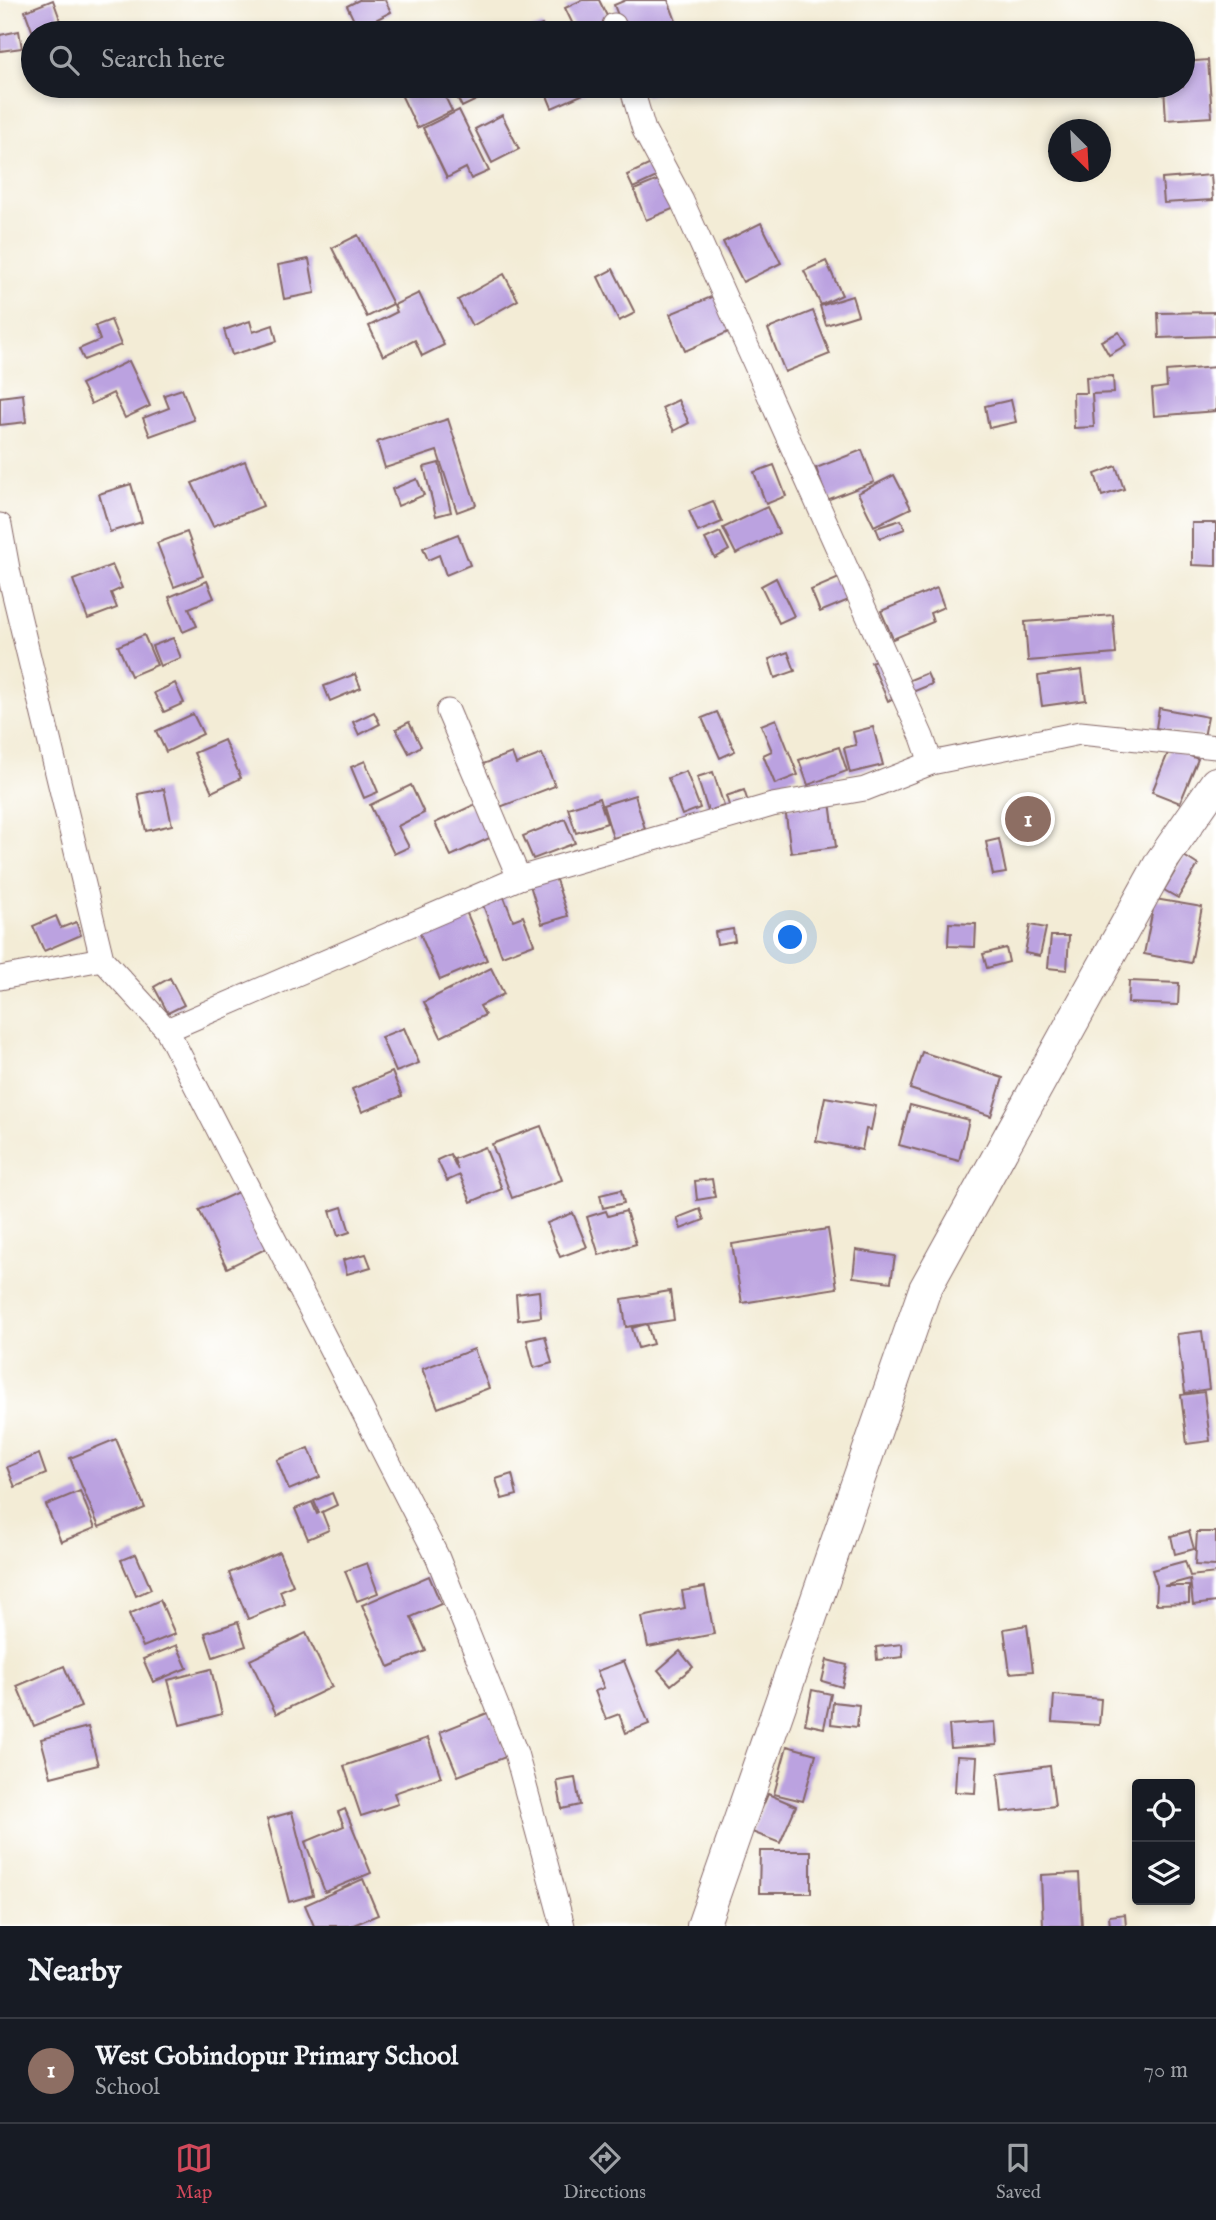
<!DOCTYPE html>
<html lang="en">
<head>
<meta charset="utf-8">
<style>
	body { margin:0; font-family:"IM FELL English",serif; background:#242831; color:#f1f3f6 }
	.controls { position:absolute; right:21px; bottom:21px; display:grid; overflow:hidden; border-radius:7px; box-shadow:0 4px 10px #0003 }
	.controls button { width:63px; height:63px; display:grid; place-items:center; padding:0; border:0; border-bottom:2px solid #363941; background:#171b24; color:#f1f3f6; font:35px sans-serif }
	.compass { position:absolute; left:1048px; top:119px; width:63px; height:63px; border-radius:50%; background:#171b24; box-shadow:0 4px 10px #0003; rotate:156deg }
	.you { position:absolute; left:791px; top:938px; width:24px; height:24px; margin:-18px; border:5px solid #fff; border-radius:50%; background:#1a73e8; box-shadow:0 0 0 10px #1a73e833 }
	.badge { display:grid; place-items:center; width:46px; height:46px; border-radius:50%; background:#d1495b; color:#fff; font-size:23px; font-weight:700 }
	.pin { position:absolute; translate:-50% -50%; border:4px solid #fff; box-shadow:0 2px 7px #0006 }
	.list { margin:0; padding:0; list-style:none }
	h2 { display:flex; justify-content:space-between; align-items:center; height:91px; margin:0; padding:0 28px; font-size:30px }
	h2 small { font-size:23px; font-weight:400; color:#9ea1a6 }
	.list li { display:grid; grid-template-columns:46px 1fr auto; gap:21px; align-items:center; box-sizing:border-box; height:105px; padding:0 28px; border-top:2px solid #363941 }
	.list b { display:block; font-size:26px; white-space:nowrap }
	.list p { margin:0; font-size:23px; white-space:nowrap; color:#9ea1a6 }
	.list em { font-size:23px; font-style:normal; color:#9ea1a6 }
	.icon { flex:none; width:38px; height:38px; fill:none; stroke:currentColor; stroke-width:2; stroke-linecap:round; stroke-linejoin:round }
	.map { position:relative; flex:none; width:1216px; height:1926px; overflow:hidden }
	.search { position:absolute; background:#171b24; box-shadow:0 4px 10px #0003; left:21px; right:21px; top:21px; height:77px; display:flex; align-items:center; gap:18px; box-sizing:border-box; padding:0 24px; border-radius:38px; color:#9ea1a6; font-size:26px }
	.sheet { height:196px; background:#171b24 }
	nav { display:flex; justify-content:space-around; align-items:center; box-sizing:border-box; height:98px; border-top:2px solid #363941; background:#171b24; font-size:19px; color:#9ea1a6 }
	nav a { display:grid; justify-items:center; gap:4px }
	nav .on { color:#d1495b }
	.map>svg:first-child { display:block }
	.building { fill:#bba2e0 }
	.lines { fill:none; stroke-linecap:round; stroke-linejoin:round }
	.street-casing { stroke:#856767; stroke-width:25 }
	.secondary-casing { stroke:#856767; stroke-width:34 }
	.street { stroke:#fff; stroke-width:23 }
	.secondary { stroke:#fff; stroke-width:32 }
</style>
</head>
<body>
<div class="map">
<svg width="1216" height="1926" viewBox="0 0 1216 1926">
	<rect width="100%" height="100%" fill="#fff"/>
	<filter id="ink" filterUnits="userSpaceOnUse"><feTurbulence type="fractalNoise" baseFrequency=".0143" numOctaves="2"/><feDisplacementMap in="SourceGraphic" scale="14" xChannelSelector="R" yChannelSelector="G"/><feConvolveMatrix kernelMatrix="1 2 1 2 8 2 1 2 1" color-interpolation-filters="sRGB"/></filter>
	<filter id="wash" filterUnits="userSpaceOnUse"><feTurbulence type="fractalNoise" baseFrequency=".00686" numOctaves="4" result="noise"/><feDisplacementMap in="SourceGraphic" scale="28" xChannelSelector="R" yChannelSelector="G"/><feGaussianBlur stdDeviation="1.57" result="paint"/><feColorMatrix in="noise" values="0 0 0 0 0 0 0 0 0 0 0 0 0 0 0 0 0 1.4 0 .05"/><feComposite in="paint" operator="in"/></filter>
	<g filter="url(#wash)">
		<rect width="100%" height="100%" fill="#f3ecd6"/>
		<g id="blocks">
			<g class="building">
				<polygon points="53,0 65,33 33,33 25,11"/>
				<polygon points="359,0 385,0 391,12 358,29 347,6"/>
				<polygon points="582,0 599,0 610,22 588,33 577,33 565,8"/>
				<polygon points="626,0 668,0 679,29 668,33 625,33 614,5"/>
				<polygon points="716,24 720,33 693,33"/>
				<polygon points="456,25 460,33 438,33"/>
				<polygon points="542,25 546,33 522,33"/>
				<polygon points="19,31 22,48 0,51 0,35"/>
				<polygon points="1208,60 1212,117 1166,120 1164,86 1183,86 1183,62"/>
				<polygon points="397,86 440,86 452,111 417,128"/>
				<polygon points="444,86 487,86 491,93 462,107 452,87 446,91"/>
				<polygon points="543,86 583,86 586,93 552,108"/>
				<polygon points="643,86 680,86 680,87 646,96"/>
				<polygon points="459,110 489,171 471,179 466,168 447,178 423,128"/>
				<polygon points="502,115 519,149 492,163 475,129"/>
				<polygon points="655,162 661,175 633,188 627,175"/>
				<polygon points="1211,175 1213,200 1164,203 1162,179"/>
				<polygon points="663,178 675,208 646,220 634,190"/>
				<polygon points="761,223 781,263 743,282 723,242"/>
				<polygon points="358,235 393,304 367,317 332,248"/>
				<polygon points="309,259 315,293 284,299 278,265"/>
				<polygon points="826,261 842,295 821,305 804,271"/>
				<polygon points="613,269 635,313 619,321 598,277"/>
				<polygon points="504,274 518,300 472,326 458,300"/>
				<polygon points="419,293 444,345 422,356 415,340 383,356 369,326 397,312 394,305"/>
				<polygon points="716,295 731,331 685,351 670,314"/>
				<polygon points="852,296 858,315 826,325 820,306"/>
				<polygon points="813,311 830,354 785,372 768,329"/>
				<polygon points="1216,312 1216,336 1159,338 1158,313"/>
				<polygon points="111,320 121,345 84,360 79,349 100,340 95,326"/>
				<polygon points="250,321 253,332 273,325 277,341 232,355 224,330"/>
				<polygon points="1119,332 1126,345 1109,355 1101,341"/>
				<polygon points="129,361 150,406 125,418 113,393 91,404 81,384"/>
				<polygon points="1216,367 1216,411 1154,416 1152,389 1167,387 1166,371"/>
				<polygon points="1113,376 1114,393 1092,394 1094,427 1074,428 1073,393 1087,393 1086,377"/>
				<polygon points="182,389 194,420 150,436 143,418 169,408 164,395"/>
				<polygon points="23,394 26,422 0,425 0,397"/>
				<polygon points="678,400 689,423 674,431 662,408"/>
				<polygon points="1011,400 1016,422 989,428 985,406"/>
				<polygon points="448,419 476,505 457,512 437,451 385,468 377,442"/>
				<polygon points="862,450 874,482 827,500 816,468"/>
				<polygon points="245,461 263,506 213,526 192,483"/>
				<polygon points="439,463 451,512 436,516 424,467"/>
				<polygon points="774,465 786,496 766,504 754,472"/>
				<polygon points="1116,466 1124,489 1102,496 1095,474"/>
				<polygon points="894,475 911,508 874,526 858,493"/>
				<polygon points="417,479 424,495 398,506 392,489"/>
				<polygon points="131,484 142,522 110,532 99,494"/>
				<polygon points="713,501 722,522 698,532 689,511"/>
				<polygon points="767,507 779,533 736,554 723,528"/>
				<polygon points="901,520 905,529 880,538 876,528"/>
				<polygon points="1192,523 1216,523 1216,566 1192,565"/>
				<polygon points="187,532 203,576 174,587 157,543"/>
				<polygon points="720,532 729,550 715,558 705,539"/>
				<polygon points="458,534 470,565 446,575 439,555 428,560 423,548"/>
				<polygon points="112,565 122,588 111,593 117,608 88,619 73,580"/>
				<polygon points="846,575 856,597 820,612 811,590"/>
				<polygon points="776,578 794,616 779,623 761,586"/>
				<polygon points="207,581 214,598 189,608 197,626 183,632 169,597"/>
				<polygon points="937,588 944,607 930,613 933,622 893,639 881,611"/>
				<polygon points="1113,615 1116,654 1028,661 1025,622"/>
				<polygon points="144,635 157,665 131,676 118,646"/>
				<polygon points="173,638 181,658 160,666 152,646"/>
				<polygon points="788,652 795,671 775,678 769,659"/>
				<polygon points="883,657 899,696 888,701 871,662"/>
				<polygon points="1082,670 1086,700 1042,706 1038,676"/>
				<polygon points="927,673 932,684 910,693 905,682"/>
				<polygon points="355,674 361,688 330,701 324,686"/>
				<polygon points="175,683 184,703 164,712 154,693"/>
				<polygon points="1159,708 1208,717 1204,737 1156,728"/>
				<polygon points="374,712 380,724 359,735 353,722"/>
				<polygon points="717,712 735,751 720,758 702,718"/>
				<polygon points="193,714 203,734 166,752 156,731"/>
				<polygon points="776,719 798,775 775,784 763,755 772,751 761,725"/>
				<polygon points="409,722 421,746 409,753 396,729"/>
				<polygon points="873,727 883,765 850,773 844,748 856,745 853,732"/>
				<polygon points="224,740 241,778 212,792 194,753"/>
				<polygon points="839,747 847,771 808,785 799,760"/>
				<polygon points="1170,748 1198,759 1180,803 1152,792"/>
				<polygon points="512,753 516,764 542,754 555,786 500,807 483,764"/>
				<polygon points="365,761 378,792 364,798 351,767"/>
				<polygon points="686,771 700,808 682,815 668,778"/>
				<polygon points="713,772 724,806 708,811 697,777"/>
				<polygon points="411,785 424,813 398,826 409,847 394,854 370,805"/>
				<polygon points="164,789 172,825 146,831 138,794"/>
				<polygon points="744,790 748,802 730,808 726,796"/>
				<polygon points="635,795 645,829 613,838 603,805"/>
				<polygon points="599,798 607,823 576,833 568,808"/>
				<polygon points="480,802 496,835 451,856 435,823"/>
				<polygon points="830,802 836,847 791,853 785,808"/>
				<polygon points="565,819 575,843 533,859 523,836"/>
				<polygon points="999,839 1006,873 993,875 986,842"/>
				<polygon points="1184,856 1198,865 1178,898 1164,890"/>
				<polygon points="555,877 568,916 542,924 530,885"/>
				<polygon points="504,897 513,920 523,916 534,944 502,956 483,905"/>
				<polygon points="1155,899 1202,907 1191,963 1144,954"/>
				<polygon points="465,909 487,960 440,980 418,929"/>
				<polygon points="56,916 61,928 76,922 81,935 44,951 33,926"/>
				<polygon points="949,923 976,924 975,947 948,946"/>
				<polygon points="1030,925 1046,928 1040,956 1025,953"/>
				<polygon points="733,929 735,941 717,944 715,932"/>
				<polygon points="1051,936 1069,936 1067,970 1048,968"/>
				<polygon points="1006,948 1009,962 987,968 983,954"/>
				<polygon points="491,968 504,994 480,1006 485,1015 441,1037 424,1002"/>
				<polygon points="170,978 184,1005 168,1013 154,987"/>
				<polygon points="1129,981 1179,983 1178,1005 1128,1003"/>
				<polygon points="404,1028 419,1063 396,1072 381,1037"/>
				<polygon points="922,1052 1003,1078 991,1116 910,1089"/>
				<polygon points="392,1072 402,1096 362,1112 352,1089"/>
				<polygon points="825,1097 876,1106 871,1130 866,1129 862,1150 816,1141"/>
				<polygon points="910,1105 969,1120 959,1161 899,1145"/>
				<polygon points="541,1126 562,1180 512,1198 492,1144"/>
				<polygon points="485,1147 502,1189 471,1202 460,1175 447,1181 437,1160 450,1154 458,1170 454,1159"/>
				<polygon points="712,1179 715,1197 697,1200 695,1181"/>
				<polygon points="621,1190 624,1203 603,1208 600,1195"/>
				<polygon points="240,1191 267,1248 227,1268 199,1210"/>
				<polygon points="342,1207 350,1232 338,1236 330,1211"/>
				<polygon points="700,1209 704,1220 681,1229 677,1218"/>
				<polygon points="606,1211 608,1216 626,1211 636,1244 599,1255 587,1217"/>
				<polygon points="573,1213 587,1247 560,1257 547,1223"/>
				<polygon points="828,1229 837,1288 742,1303 732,1244"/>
				<polygon points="856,1250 895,1256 891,1282 853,1277"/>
				<polygon points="366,1254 371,1267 347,1274 343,1260"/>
				<polygon points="539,1291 541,1317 518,1320 516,1294"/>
				<polygon points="670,1291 674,1320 647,1324 653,1344 638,1348 632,1328 646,1324 626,1327 622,1299"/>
				<polygon points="1202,1331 1209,1389 1185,1393 1177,1334"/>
				<polygon points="545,1336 552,1363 534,1368 527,1340"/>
				<polygon points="474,1349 489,1388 438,1408 422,1369"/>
				<polygon points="1204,1392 1210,1441 1187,1444 1181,1395"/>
				<polygon points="116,1439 145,1508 99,1527 70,1458"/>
				<polygon points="309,1448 320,1477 289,1490 277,1460"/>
				<polygon points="39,1454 46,1474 15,1487 7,1467"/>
				<polygon points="512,1474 517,1495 502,1499 496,1479"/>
				<polygon points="80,1491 95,1528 61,1542 46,1505"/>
				<polygon points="332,1493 337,1505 322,1512 329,1530 308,1539 295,1509 312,1502 317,1514 319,1513 314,1501"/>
				<polygon points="1189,1531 1194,1549 1175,1554 1171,1536"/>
				<polygon points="1197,1532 1216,1532 1216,1566 1195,1565"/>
				<polygon points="279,1552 293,1585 280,1591 285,1604 248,1619 229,1573"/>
				<polygon points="136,1554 151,1589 136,1596 121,1560"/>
				<polygon points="1185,1561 1190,1576 1216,1573 1216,1602 1193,1605 1190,1579 1164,1586 1189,1586 1189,1603 1156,1604 1157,1586 1152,1570"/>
				<polygon points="367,1563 378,1593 357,1601 345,1571"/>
				<polygon points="429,1576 441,1604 411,1617 426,1651 389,1667 362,1605"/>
				<polygon points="705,1587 714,1634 648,1647 642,1617 685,1608 682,1591"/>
				<polygon points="160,1600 175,1634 143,1647 129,1614"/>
				<polygon points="238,1622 246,1646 213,1657 205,1633"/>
				<polygon points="1027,1625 1033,1671 1010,1673 1004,1629"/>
				<polygon points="306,1633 332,1687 276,1714 250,1660"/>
				<polygon points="902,1644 903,1657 877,1660 876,1647"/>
				<polygon points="177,1645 187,1668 153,1682 143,1659"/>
				<polygon points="680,1651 693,1667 671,1685 658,1670"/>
				<polygon points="827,1660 847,1665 842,1687 822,1681"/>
				<polygon points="624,1661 649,1724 626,1733 619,1714 606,1719 595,1691 604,1688 597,1671"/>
				<polygon points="64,1666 81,1707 34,1726 17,1686"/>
				<polygon points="211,1669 222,1714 180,1725 168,1680"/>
				<polygon points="812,1690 831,1694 824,1728 805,1724"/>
				<polygon points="1054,1695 1101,1699 1099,1725 1052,1722"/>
				<polygon points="833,1702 859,1705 857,1727 831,1724"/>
				<polygon points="490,1712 508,1756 458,1776 440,1732"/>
				<polygon points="995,1722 997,1745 951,1748 949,1725"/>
				<polygon points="88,1727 98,1765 51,1777 41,1739"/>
				<polygon points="428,1738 441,1777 394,1793 398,1804 361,1816 344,1766"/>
				<polygon points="787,1746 816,1754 803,1801 774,1794"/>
				<polygon points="957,1756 977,1757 975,1793 955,1792"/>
				<polygon points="1050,1766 1055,1806 1002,1812 998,1773"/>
				<polygon points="575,1778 580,1805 562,1809 557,1781"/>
				<polygon points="768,1794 796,1806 780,1843 752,1832"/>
				<polygon points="345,1809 371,1873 325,1892 305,1842 344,1826 338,1812"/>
				<polygon points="292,1812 313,1895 289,1902 267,1819"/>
				<polygon points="760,1851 811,1851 811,1893 759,1893"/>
				<polygon points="1079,1873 1082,1926 1043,1926 1041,1875"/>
				<polygon points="363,1879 378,1915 351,1926 314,1926 305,1905"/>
				<polygon points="1125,1914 1126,1926 1110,1926 1109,1916"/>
			</g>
		</g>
	</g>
	<g filter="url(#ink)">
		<use href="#blocks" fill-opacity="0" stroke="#856767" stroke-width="2"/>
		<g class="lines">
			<g class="street-casing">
				<g id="street">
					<polyline points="614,25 617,33"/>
					<polyline points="631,86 644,130 682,201 922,737 931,763"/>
					<polyline points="0,525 9,574 102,959 167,1030 437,1556 516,1753 563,1926"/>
					<polyline points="448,711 519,878"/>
					<polyline points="0,978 102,959"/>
					<polyline points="167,1030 519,878 772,805 865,789 931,763 1080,733 1216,747"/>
				</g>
			</g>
			<g class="secondary-casing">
				<polyline id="secondary" points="703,1926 925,1289 1161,862 1216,783"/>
			</g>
			<use href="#street" class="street"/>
			<use href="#secondary" class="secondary"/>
		</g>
	</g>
</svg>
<div class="controls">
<button><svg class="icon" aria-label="locate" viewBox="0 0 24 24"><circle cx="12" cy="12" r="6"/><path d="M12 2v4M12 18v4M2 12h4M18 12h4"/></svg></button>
<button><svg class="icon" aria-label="layers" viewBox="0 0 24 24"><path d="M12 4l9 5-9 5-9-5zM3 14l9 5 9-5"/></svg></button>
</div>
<svg class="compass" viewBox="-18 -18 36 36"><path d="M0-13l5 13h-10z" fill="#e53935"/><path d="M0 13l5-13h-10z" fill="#9ea1a6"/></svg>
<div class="you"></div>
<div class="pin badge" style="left:1028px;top:819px;background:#8d6e63">1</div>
<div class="search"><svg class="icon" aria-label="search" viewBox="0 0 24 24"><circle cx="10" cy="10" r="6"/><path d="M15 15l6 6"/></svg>Search here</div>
</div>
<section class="sheet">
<h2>Nearby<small></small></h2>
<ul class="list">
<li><span class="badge" style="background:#8d6e63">1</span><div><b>West Gobindopur Primary School</b><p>School</p></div><em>70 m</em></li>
</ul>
</section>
<nav>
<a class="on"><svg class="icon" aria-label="map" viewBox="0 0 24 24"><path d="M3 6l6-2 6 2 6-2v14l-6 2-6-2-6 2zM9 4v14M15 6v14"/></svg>Map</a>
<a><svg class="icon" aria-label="directions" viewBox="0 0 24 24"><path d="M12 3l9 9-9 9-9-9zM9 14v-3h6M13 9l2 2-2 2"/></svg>Directions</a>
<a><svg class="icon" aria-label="saved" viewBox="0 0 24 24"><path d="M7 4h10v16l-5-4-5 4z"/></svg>Saved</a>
</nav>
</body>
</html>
